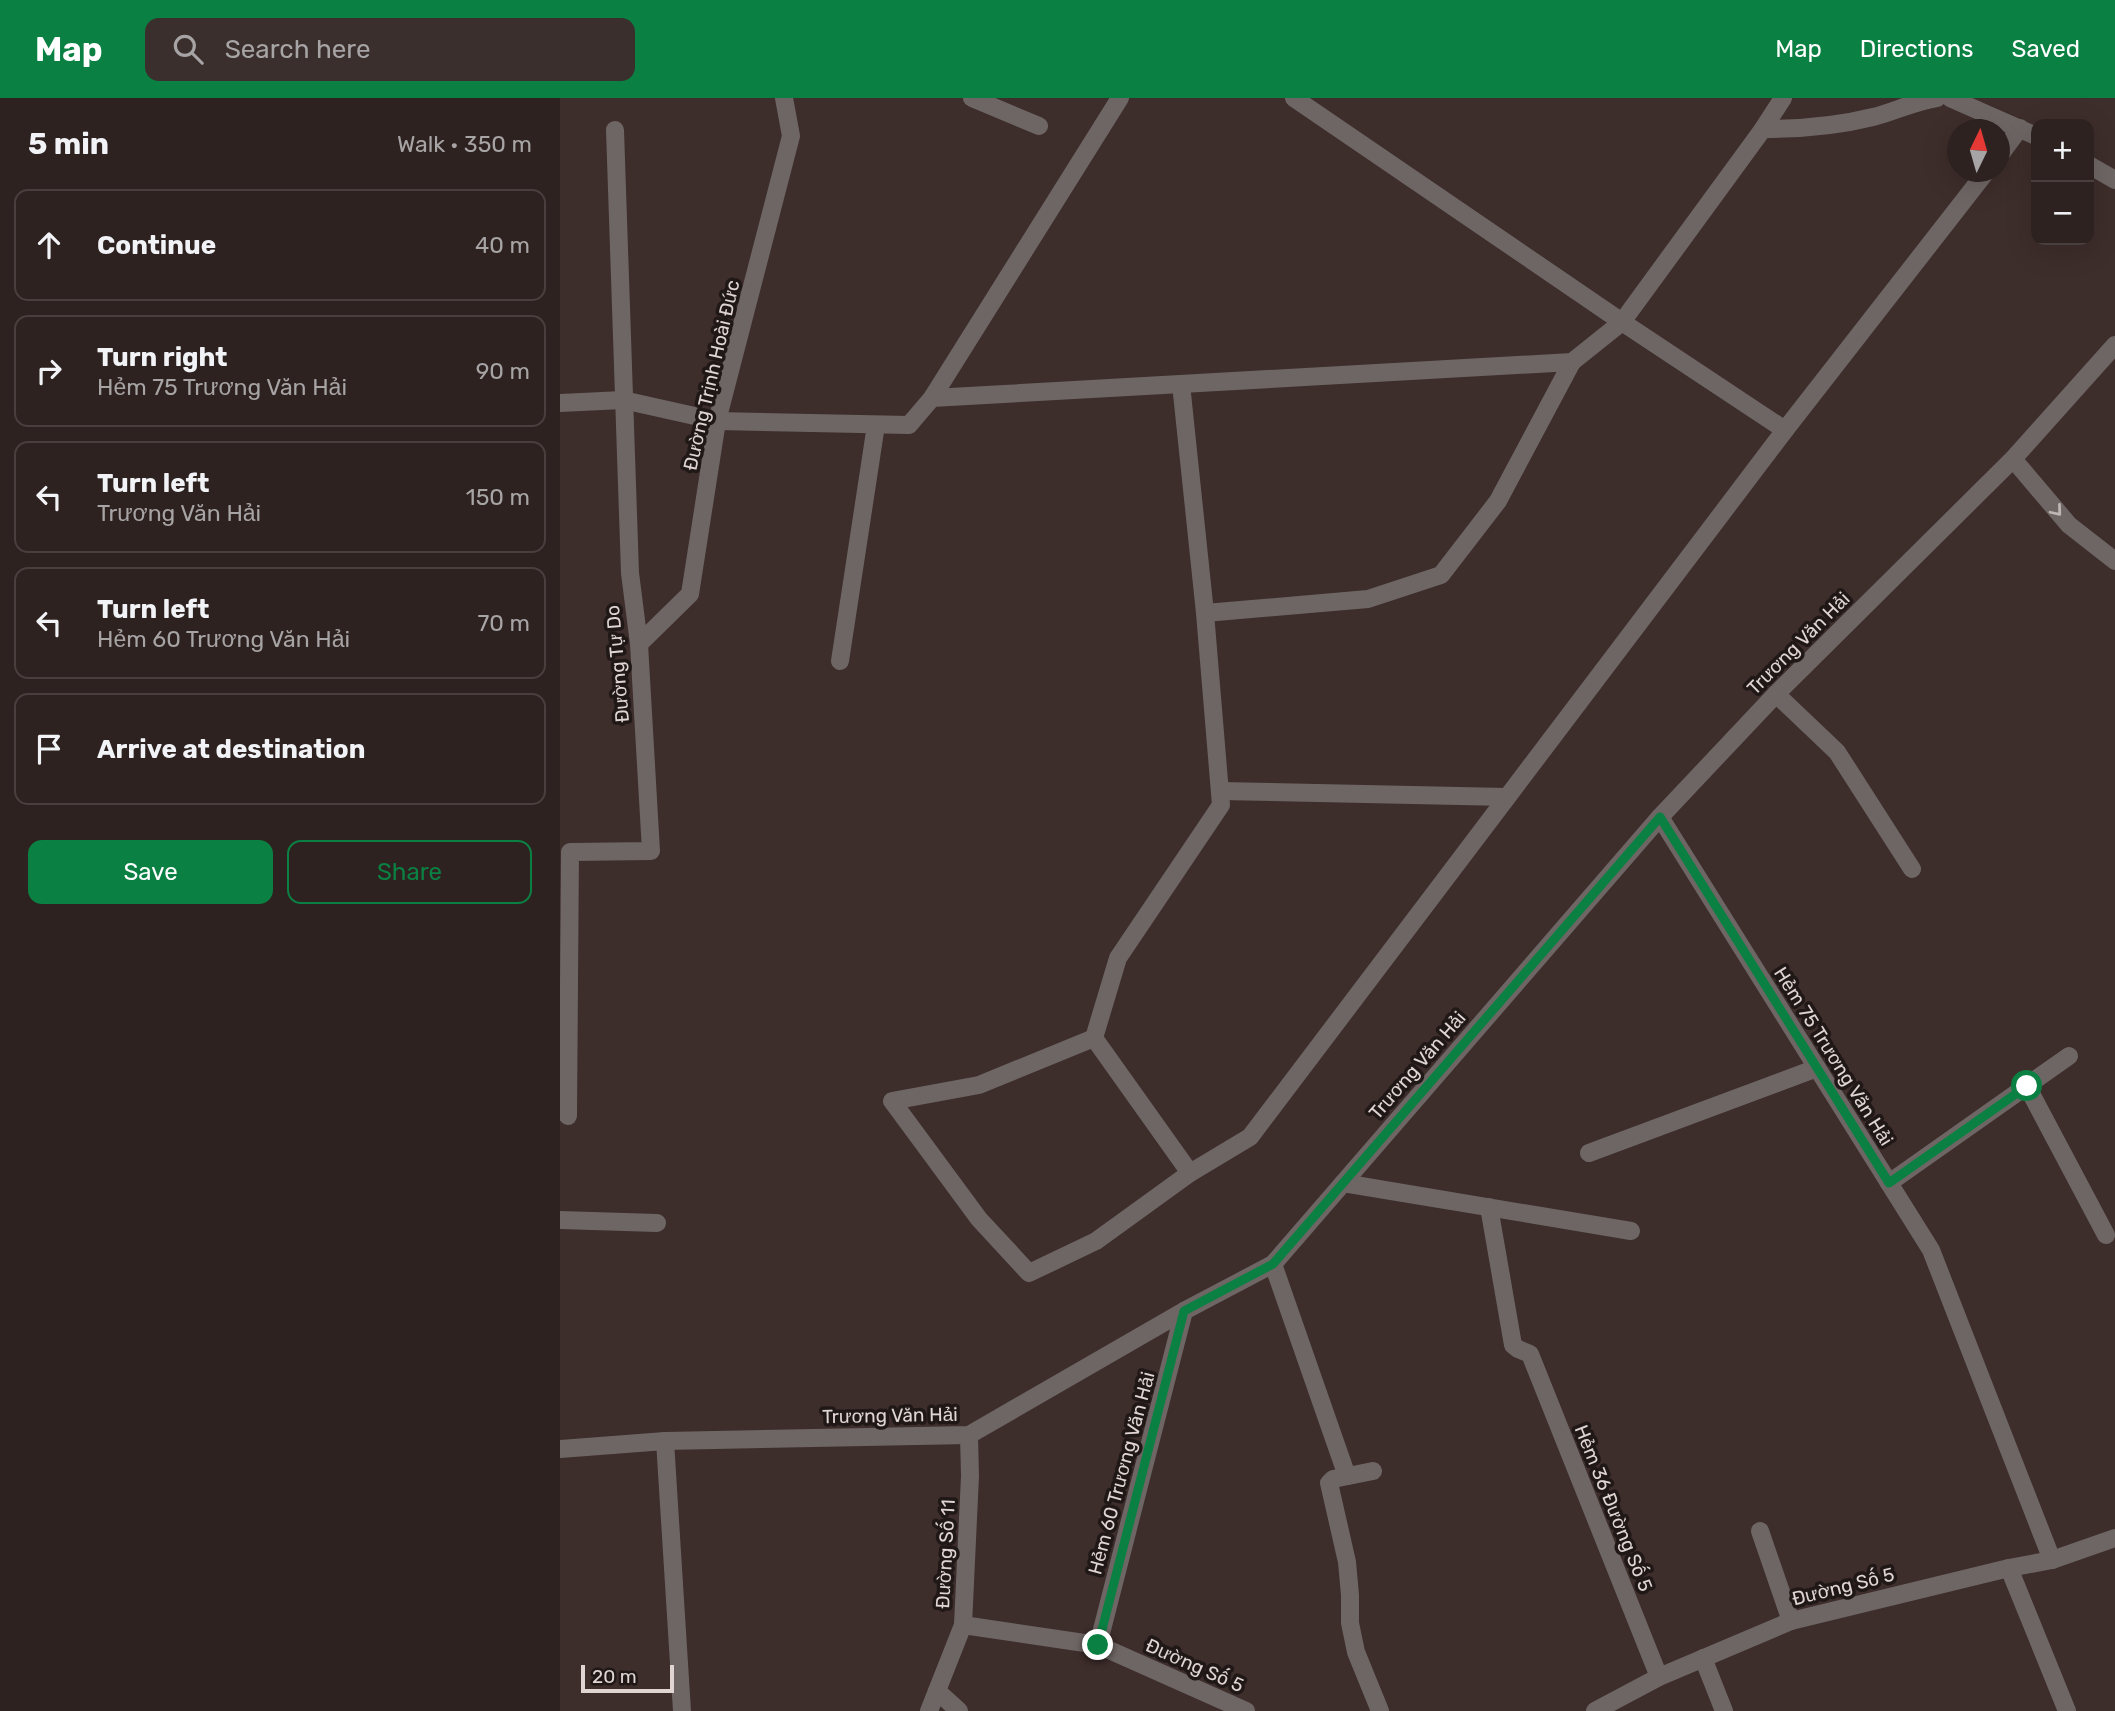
<!DOCTYPE html>
<html lang="en">
<head>
<meta charset="utf-8">
<style>
	body { margin:0; font-family:Rubik,sans-serif; background:#3a2f2d; color:#f1f3f6 }
	.controls { position:absolute; right:21px; top:21px; display:grid; overflow:hidden; border-radius:14px; box-shadow:0 7px 28px #0002 }
	.controls button { width:63px; height:63px; display:grid; place-items:center; padding:0; border:0; border-bottom:2px solid #493f3e; background:#2e2220; color:#f1f3f6; font:35px sans-serif }
	.compass { position:absolute; left:1387px; top:21px; width:63px; height:63px; border-radius:50%; background:#2e2220; box-shadow:0 7px 28px #0002; rotate:5deg }
	.scale { position:absolute; left:21px; bottom:18px; width:93px; box-sizing:border-box; padding-left:7px; border:4px solid #e0d5d3; border-top:0; font-size:19px; line-height:24px; white-space:nowrap; color:#e0d5d3; -webkit-text-stroke:5px #1f1816; paint-order:stroke }
	.stop { position:absolute; width:21px; height:21px; margin:-16px; border:5px solid #0b8043; border-radius:50%; background:#fff }
	.stop.end { background:#0b8043; border-color:#fff; box-shadow:0 2px 7px #0008 }
	.list { margin:0; padding:0; list-style:none }
	h2 { display:flex; justify-content:space-between; align-items:center; height:91px; margin:0; padding:0 28px; font-size:30px }
	h2 small { font-size:23px; font-weight:400; color:#a7a4a5 }
	.list li { display:grid; grid-template-columns:46px 1fr auto; gap:21px; align-items:center; box-sizing:border-box; height:112px; margin:0 14px 14px; padding:0 14px; border:2px solid #493f3e; border-radius:14px }
	.list b { display:block; font-size:26px; white-space:nowrap }
	.list p { margin:0; font-size:23px; white-space:nowrap; color:#a7a4a5 }
	.list em { font-size:23px; font-style:normal; color:#a7a4a5 }
	.actions { display:flex; gap:14px; padding:21px 28px }
	.actions a { flex:1; padding:16px 0; border:2px solid #0b8043; border-radius:14px; text-align:center; font-size:24px; color:#0b8043 }
	.actions .main { background:#0b8043; color:#fff }
	.icon { flex:none; width:38px; height:38px; fill:none; stroke:currentColor; stroke-width:2; stroke-linecap:round; stroke-linejoin:round }
	.map { position:relative; flex:none; width:1555px; height:1613px; overflow:hidden }
	header { display:flex; align-items:center; gap:42px; box-sizing:border-box; height:98px; padding:0 35px; background:#0b8043; color:#fff }
	header strong { font-size:33px }
	nav { display:flex; gap:38px; margin-inline-start:auto; font-size:24px }
	.search { width:490px; height:63px; background:#3a2f2d; display:flex; align-items:center; gap:18px; box-sizing:border-box; padding:0 24px; border-radius:14px; color:#a7a4a5; font-size:26px }
	main { display:flex }
	aside { flex:1; background:#2e2220 }
	.map>svg:first-child { display:block }
	.lines { fill:none; stroke-linecap:round; stroke-linejoin:round }
	.minor { stroke:#6e6664; stroke-width:18 }
	.oneway { stroke:#beb4b2 }
	.route { stroke:#0b8043; stroke-width:9 }
	.labels { text-anchor:middle; stroke-width:7; stroke-linejoin:round; paint-order:stroke }
	.street-label { font-size:19px; fill:#e0d5d3; stroke:#1f1816 }
</style>
</head>
<body>
<header>
<strong>Map</strong>
<div class="search"><svg class="icon" aria-label="search" viewBox="0 0 24 24"><circle cx="10" cy="10" r="6"/><path d="M15 15l6 6"/></svg>Search here</div>
<nav><a>Map</a><a>Directions</a><a>Saved</a></nav>
</header>
<main>
<aside>
<h2>5 min<small>Walk · 350 m</small></h2>
<ul class="list">
<li><svg class="icon" aria-label="ahead" viewBox="0 0 24 24"><path d="M12 20V5M6 11l6-6 6 6"/></svg><div><b>Continue</b></div><em>40 m</em></li>
<li><svg class="icon" aria-label="right" viewBox="0 0 24 24"><path d="M7 20v-9h11M14 6l5 5-5 5"/></svg><div><b>Turn right</b><p>Hẻm 75 Trương Văn Hải</p></div><em>90 m</em></li>
<li><svg class="icon" aria-label="left" viewBox="0 0 24 24"><path d="M17 20v-9H6M10 6l-5 5 5 5"/></svg><div><b>Turn left</b><p>Trương Văn Hải</p></div><em>150 m</em></li>
<li><svg class="icon" aria-label="left" viewBox="0 0 24 24"><path d="M17 20v-9H6M10 6l-5 5 5 5"/></svg><div><b>Turn left</b><p>Hẻm 60 Trương Văn Hải</p></div><em>70 m</em></li>
<li><svg class="icon" aria-label="arrive" viewBox="0 0 24 24"><path d="M6 21V4h12l-3 4 3 4H6"/></svg><div><b>Arrive at destination</b></div></li>
</ul>
<div class="actions"><a class="main">Save</a><a>Share</a></div>
</aside>
<div class="map">
<svg width="1555" height="1613" viewBox="0 0 1555 1613">
	<rect width="100%" height="100%" fill="#3d2d2b"/>
	<g class="lines">
		<g class="minor">
			<polyline points="412,0 479,28"/>
			<polyline points="734,0 1062,224 1225,332"/>
			<polyline points="1390,0 1476,38"/>
			<path d="M1203,31C1240,31 1277,28 1313,19C1334,14 1355,3 1377,0"/>
			<polyline points="1440,57 1460,30"/>
			<polyline points="1529,67 1555,82"/>
			<polyline points="621,286 645,515"/>
			<polyline points="372,300 1012,264 1062,224 1203,31 1223,0"/>
			<polyline points="0,305 63,302 157,323 349,327 372,300 560,0"/>
			<polyline points="1453,361 1509,427 1555,463"/>
			<polyline points="79,546 130,496 157,323 231,38 224,0"/>
			<polyline points="280,563 316,327"/>
			<polyline points="1216,596 1277,654 1352,771"/>
			<polyline points="660,693 947,699"/>
			<polyline points="1100,719 1371,1152 1492,1462"/>
			<polyline points="534,940 419,987 332,1003 419,1121 469,1175 536,1143 630,1075 690,1039 1225,332 1426,74"/>
			<polyline points="1467,988 1546,1137"/>
			<polyline points="8,1018 10,754 91,753 79,546 70,475 55,32"/>
			<polyline points="1029,1055 1257,970"/>
			<polyline points="630,1075 534,940 558,860 661,707 645,515 808,501 881,477 938,403 1012,264"/>
			<polyline points="783,1085 1071,1133"/>
			<polyline points="1329,1085 1509,958"/>
			<polyline points="929,1109 953,1247 958,1251 970,1256 1099,1579"/>
			<polyline points="0,1122 97,1125"/>
			<polyline points="713,1166 787,1378"/>
			<polyline points="105,1343 122,1613"/>
			<polyline points="0,1351 105,1343 409,1337 624,1213 713,1166 1100,719 1216,596 1453,361 1555,247"/>
			<polyline points="813,1373 773,1381 769,1385 787,1464 790,1497 790,1525 796,1554 820,1613"/>
			<polyline points="1200,1433 1231,1523"/>
			<polyline points="1449,1470 1507,1613"/>
			<polyline points="403,1527 538,1547 686,1613"/>
			<polyline points="538,1547 624,1213"/>
			<polyline points="1143,1560 1164,1613"/>
			<polyline points="377,1593 399,1613"/>
			<polyline points="369,1613 403,1527 410,1378 409,1337"/>
			<polyline points="1035,1613 1099,1579 1231,1523 1449,1470 1492,1462 1555,1440"/>
		</g>
	</g>
	<defs><path id="oneway-chevron" d="M-2-3.5L2.5 0L-2 3.5" fill="none" stroke-width="1.6" stroke-linecap="round" stroke-linejoin="round" transform="scale(1.75)"/></defs>
	<use class="oneway" href="#oneway-chevron" transform="translate(1497 413) rotate(50)"/>
	<g class="lines">
		<polyline class="route" points="538,1547 624,1213 713,1166 1100,719 1329,1085 1467,988"/>
	</g>
	<g class="labels">
		<g class="street-label">
			<text transform="translate(151 277) rotate(-77)" y="7">Đường Trịnh Hoài Đức</text>
			<text transform="translate(1238 545) rotate(-45)" y="7">Trương Văn Hải</text>
			<text transform="translate(57 566) rotate(-95)" y="7">Đường Tự Do</text>
			<text transform="translate(1274 958) rotate(58)" y="7">Hẻm 75 Trương Văn Hải</text>
			<text transform="translate(857 967) rotate(-49)" y="7">Trương Văn Hải</text>
			<text transform="translate(330 1317) rotate(-1)" y="7">Trương Văn Hải</text>
			<text transform="translate(561 1375) rotate(-75)" y="7">Hẻm 60 Trương Văn Hải</text>
			<text transform="translate(1054 1410) rotate(68)" y="7">Hẻm 36 Đường Số 5</text>
			<text transform="translate(385 1456) rotate(-87)" y="7">Đường Số 11</text>
			<text transform="translate(1283 1488) rotate(-14)" y="7">Đường Số 5</text>
			<text transform="translate(635 1567) rotate(24)" y="7">Đường Số 5</text>
		</g>
	</g>
</svg>
<div class="controls">
<button>+</button>
<button>−</button>
</div>
<svg class="compass" viewBox="-18 -18 36 36"><path d="M0-13l5 13h-10z" fill="#e53935"/><path d="M0 13l5-13h-10z" fill="#a7a4a5"/></svg>
<div class="scale">20 m</div>
<div class="stop" style="left:1467px;top:988px"></div>
<div class="stop end" style="left:538px;top:1547px"></div>
</div>
</main>
</body>
</html>
